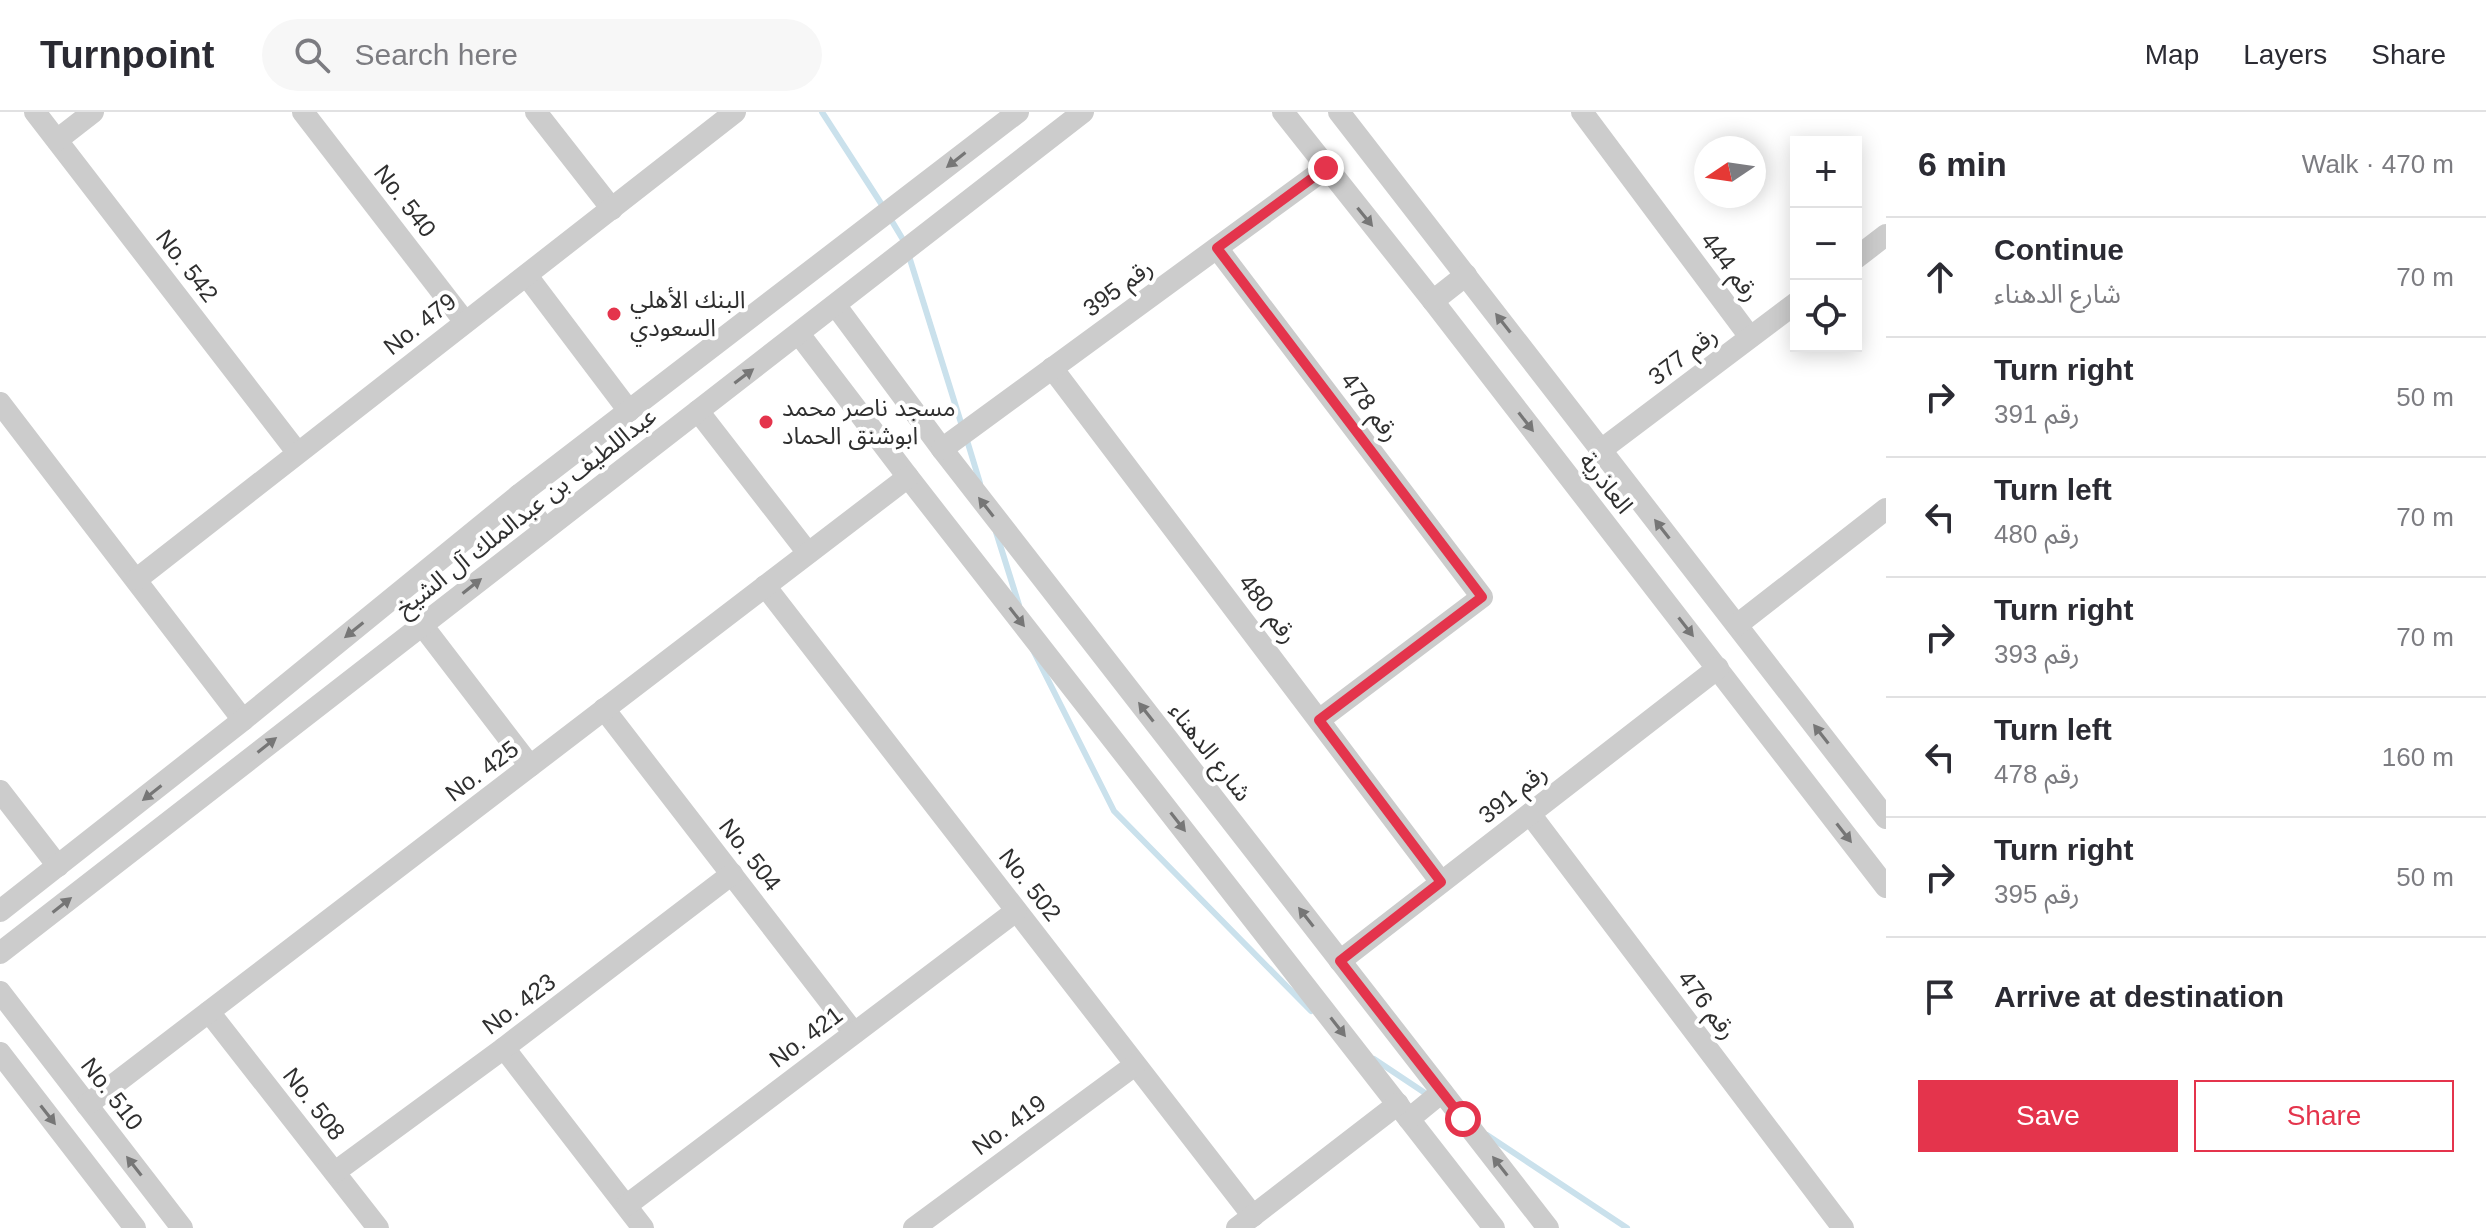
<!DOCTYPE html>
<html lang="en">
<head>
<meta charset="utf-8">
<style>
	body { margin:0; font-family:Helvetica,"Noto Sans Arabic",sans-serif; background:#f7f7f7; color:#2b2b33 }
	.controls { position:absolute; right:24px; top:24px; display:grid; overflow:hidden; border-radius:0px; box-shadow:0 4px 20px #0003 }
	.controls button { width:72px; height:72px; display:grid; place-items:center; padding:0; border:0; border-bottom:2px solid #e1e1e2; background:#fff; color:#2b2b33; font:40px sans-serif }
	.compass { position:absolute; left:1694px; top:24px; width:72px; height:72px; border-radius:50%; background:#fff; box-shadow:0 4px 20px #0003; rotate:257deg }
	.stop { position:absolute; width:24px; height:24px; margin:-18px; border:6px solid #e4344c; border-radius:50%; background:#fff }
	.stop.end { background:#e4344c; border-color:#fff; box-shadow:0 2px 8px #0008 }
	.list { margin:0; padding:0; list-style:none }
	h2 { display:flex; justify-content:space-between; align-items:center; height:104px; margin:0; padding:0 32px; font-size:34px }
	h2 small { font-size:26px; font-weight:400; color:#7c7c81 }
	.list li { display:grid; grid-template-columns:52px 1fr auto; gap:24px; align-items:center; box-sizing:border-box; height:120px; padding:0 32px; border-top:2px solid #e1e1e2 }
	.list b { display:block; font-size:30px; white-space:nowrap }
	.list p { margin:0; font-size:26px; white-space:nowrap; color:#7c7c81 }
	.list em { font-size:26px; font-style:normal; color:#7c7c81 }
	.actions { display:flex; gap:16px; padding:24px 32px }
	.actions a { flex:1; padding:18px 0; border:2px solid #e4344c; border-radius:0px; text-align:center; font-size:28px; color:#e4344c }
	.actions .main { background:#e4344c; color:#fff }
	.icon { flex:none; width:44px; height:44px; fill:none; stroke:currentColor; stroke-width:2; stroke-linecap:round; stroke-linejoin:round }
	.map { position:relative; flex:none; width:1886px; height:1116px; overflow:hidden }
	header { display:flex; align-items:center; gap:48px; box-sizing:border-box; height:112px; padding:0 40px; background:#fff; border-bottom:2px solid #e1e1e2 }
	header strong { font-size:38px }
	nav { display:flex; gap:44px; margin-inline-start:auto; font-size:28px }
	.search { width:560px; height:72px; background:#f7f7f7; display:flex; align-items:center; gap:20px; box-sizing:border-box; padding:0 28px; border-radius:44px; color:#7c7c81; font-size:30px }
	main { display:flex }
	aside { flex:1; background:#fff }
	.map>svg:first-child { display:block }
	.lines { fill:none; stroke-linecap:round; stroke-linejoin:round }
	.stream { stroke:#cae1ec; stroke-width:6 }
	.minor { stroke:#ccc; stroke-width:22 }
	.oneway { fill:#767676 }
	.route { stroke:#e4344c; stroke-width:10 }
	.poi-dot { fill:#e4344c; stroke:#fff; stroke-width:3 }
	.labels { text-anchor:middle; stroke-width:8; stroke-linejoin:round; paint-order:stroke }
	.street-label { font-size:24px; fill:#2f2f2f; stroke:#fff }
	.poi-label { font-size:24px; fill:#2f2f2f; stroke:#fff; text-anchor:start }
</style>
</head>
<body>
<header>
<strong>Turnpoint</strong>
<div class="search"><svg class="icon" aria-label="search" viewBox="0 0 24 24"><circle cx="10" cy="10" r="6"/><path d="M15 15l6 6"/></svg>Search here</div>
<nav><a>Map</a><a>Layers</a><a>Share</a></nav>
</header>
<main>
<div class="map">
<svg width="1886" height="1116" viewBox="0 0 1886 1116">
	<rect width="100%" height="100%" fill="#fff"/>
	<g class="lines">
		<g class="stream">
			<polyline points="822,0 884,96"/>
			<polyline points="890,106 905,131"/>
			<polyline points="908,141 962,314"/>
			<polyline points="966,325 980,371"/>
			<polyline points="996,420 1019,493"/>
			<polyline points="1033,538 1114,699 1311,899"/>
			<polyline points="1374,947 1431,985"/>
			<polyline points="1487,1023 1627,1116"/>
		</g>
		<g class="minor">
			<polyline points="35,0 297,340"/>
			<polyline points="303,0 465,210"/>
			<polyline points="536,0 612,97"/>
			<polyline points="1283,0 1433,189 1886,775"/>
			<polyline points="1339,0 1886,706"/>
			<polyline points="1582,0 1750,225"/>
			<polyline points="57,28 93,0"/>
			<polyline points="1217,136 1482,485 1319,608"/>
			<polyline points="1856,146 1886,123"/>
			<polyline points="527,164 629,299"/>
			<polyline points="1433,189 1466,163"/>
			<polyline points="836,194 942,337 1548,1116"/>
			<polyline points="799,222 908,365 1494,1116"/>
			<polyline points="1052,256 1441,770"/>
			<polyline points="0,291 243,608"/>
			<polyline points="698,299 808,441"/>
			<polyline points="942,337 1326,56"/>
			<polyline points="1601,338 1796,191"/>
			<polyline points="519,383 545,417"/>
			<polyline points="137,467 735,0"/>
			<polyline points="765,474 1253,1104"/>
			<polyline points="422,513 530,654"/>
			<polyline points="1737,513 1886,397"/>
			<polyline points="604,597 854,921"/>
			<polyline points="0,679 58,754"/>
			<polyline points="1530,702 1843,1116"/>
			<polyline points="0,799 243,608 519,383 1018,0"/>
			<polyline points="0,841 1083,0"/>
			<polyline points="1340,849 1718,556"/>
			<polyline points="0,880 182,1116"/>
			<polyline points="209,900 378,1116"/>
			<polyline points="504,936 643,1116"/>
			<polyline points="0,941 135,1116"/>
			<polyline points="87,993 908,365"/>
			<polyline points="1409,1007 1442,980"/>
			<polyline points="335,1060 504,936 732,762"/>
			<polyline points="627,1093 1016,799"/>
			<polyline points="914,1116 1135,953"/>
			<polyline points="1237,1116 1398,992"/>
		</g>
	</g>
	<defs><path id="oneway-solid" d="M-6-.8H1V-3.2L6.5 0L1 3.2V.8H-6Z" transform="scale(2)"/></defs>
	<g class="oneway">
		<use href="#oneway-solid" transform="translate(956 48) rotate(142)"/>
		<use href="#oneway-solid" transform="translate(1365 105) rotate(51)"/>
		<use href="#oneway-solid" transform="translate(1503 211) rotate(-128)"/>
		<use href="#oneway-solid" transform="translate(744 264) rotate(-37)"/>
		<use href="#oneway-solid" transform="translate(1526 310) rotate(52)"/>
		<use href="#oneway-solid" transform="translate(986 395) rotate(-128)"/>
		<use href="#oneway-solid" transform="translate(1662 417) rotate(-128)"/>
		<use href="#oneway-solid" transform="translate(472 474) rotate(-38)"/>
		<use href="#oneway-solid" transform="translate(1017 505) rotate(52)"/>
		<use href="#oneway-solid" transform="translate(1686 515) rotate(52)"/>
		<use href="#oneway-solid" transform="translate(354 518) rotate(141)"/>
		<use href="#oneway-solid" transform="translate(1146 600) rotate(-128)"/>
		<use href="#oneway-solid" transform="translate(1821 622) rotate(-128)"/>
		<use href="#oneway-solid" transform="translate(267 633) rotate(-38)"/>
		<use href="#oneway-solid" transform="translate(152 681) rotate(142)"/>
		<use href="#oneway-solid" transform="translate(1178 710) rotate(52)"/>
		<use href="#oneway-solid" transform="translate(1844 721) rotate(52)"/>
		<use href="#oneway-solid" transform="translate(62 793) rotate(-38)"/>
		<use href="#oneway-solid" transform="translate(1306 805) rotate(-128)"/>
		<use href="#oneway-solid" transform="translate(1338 915) rotate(52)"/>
		<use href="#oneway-solid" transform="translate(48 1003) rotate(52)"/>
		<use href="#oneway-solid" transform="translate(134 1054) rotate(-128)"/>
		<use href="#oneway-solid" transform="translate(1500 1054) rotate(-128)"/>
	</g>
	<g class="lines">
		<polyline class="route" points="1326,56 1217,136 1482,485 1319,608 1441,770 1340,849 1463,1007"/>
	</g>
	<g class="poi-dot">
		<circle cx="614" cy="202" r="8"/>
		<circle cx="766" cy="310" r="8"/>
	</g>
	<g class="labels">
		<g class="street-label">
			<text transform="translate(405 89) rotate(52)" y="8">No. 540</text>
			<text transform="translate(187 154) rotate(52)" y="8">No. 542</text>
			<text transform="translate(1730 155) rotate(53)" y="8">رقم 444</text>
			<text transform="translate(1118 176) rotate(-36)" y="8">رقم 395</text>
			<text transform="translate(420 212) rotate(-38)" y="8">No. 479</text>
			<text transform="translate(1683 244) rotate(-37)" y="8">رقم 377</text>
			<text transform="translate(1370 295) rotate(53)" y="8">رقم 478</text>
			<text transform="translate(1606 371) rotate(52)" y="8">العاذرية</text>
			<text transform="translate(526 400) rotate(-38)" y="8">عبداللطيف بن عبدالملك آل الشيخ</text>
			<text transform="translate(1268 497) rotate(53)" y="8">رقم 480</text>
			<text transform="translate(1210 640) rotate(52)" y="8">شارع الدهناء</text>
			<text transform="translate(482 659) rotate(-37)" y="8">No. 425</text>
			<text transform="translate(1513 682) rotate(-38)" y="8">رقم 391</text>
			<text transform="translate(750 743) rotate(52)" y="8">No. 504</text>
			<text transform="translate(1030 773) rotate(52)" y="8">No. 502</text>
			<text transform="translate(519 892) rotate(-37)" y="8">No. 423</text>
			<text transform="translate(1707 893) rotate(53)" y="8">رقم 476</text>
			<text transform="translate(806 925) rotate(-37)" y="8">No. 421</text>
			<text transform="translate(112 982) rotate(52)" y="8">No. 510</text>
			<text transform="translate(314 992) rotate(52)" y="8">No. 508</text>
			<text transform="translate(1009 1013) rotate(-36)" y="8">No. 419</text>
		</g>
		<g class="poi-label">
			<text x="630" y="196">البنك الأهلي<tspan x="630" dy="28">السعودي</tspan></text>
			<text x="782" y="304">مسجد ناصر محمد<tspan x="782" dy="28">ابوشنق الحماد</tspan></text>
		</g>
	</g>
</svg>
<div class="controls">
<button>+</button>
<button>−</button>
<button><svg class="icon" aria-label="locate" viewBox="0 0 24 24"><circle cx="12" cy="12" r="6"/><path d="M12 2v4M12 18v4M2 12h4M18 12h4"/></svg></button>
</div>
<svg class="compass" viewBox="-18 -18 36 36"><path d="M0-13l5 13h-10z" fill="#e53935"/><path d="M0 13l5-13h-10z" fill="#7c7c81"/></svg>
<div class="stop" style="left:1463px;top:1007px"></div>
<div class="stop end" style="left:1326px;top:56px"></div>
</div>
<aside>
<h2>6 min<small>Walk · 470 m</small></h2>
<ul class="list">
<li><svg class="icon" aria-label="ahead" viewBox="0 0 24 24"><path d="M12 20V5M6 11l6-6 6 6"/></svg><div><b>Continue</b><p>شارع الدهناء</p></div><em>70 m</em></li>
<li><svg class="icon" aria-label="right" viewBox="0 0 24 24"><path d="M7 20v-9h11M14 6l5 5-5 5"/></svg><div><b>Turn right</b><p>رقم 391</p></div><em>50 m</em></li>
<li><svg class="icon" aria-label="left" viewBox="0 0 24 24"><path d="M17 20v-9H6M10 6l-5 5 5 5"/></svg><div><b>Turn left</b><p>رقم 480</p></div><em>70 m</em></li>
<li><svg class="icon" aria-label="right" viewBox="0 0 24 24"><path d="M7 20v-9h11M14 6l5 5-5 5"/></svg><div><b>Turn right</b><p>رقم 393</p></div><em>70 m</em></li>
<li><svg class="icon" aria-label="left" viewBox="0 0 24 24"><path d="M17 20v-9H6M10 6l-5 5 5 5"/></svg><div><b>Turn left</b><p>رقم 478</p></div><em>160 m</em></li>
<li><svg class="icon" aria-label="right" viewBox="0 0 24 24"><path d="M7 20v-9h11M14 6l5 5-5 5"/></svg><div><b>Turn right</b><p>رقم 395</p></div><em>50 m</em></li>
<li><svg class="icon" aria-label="arrive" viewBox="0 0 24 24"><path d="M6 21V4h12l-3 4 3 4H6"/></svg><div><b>Arrive at destination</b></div></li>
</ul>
<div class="actions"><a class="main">Save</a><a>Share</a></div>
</aside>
</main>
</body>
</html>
